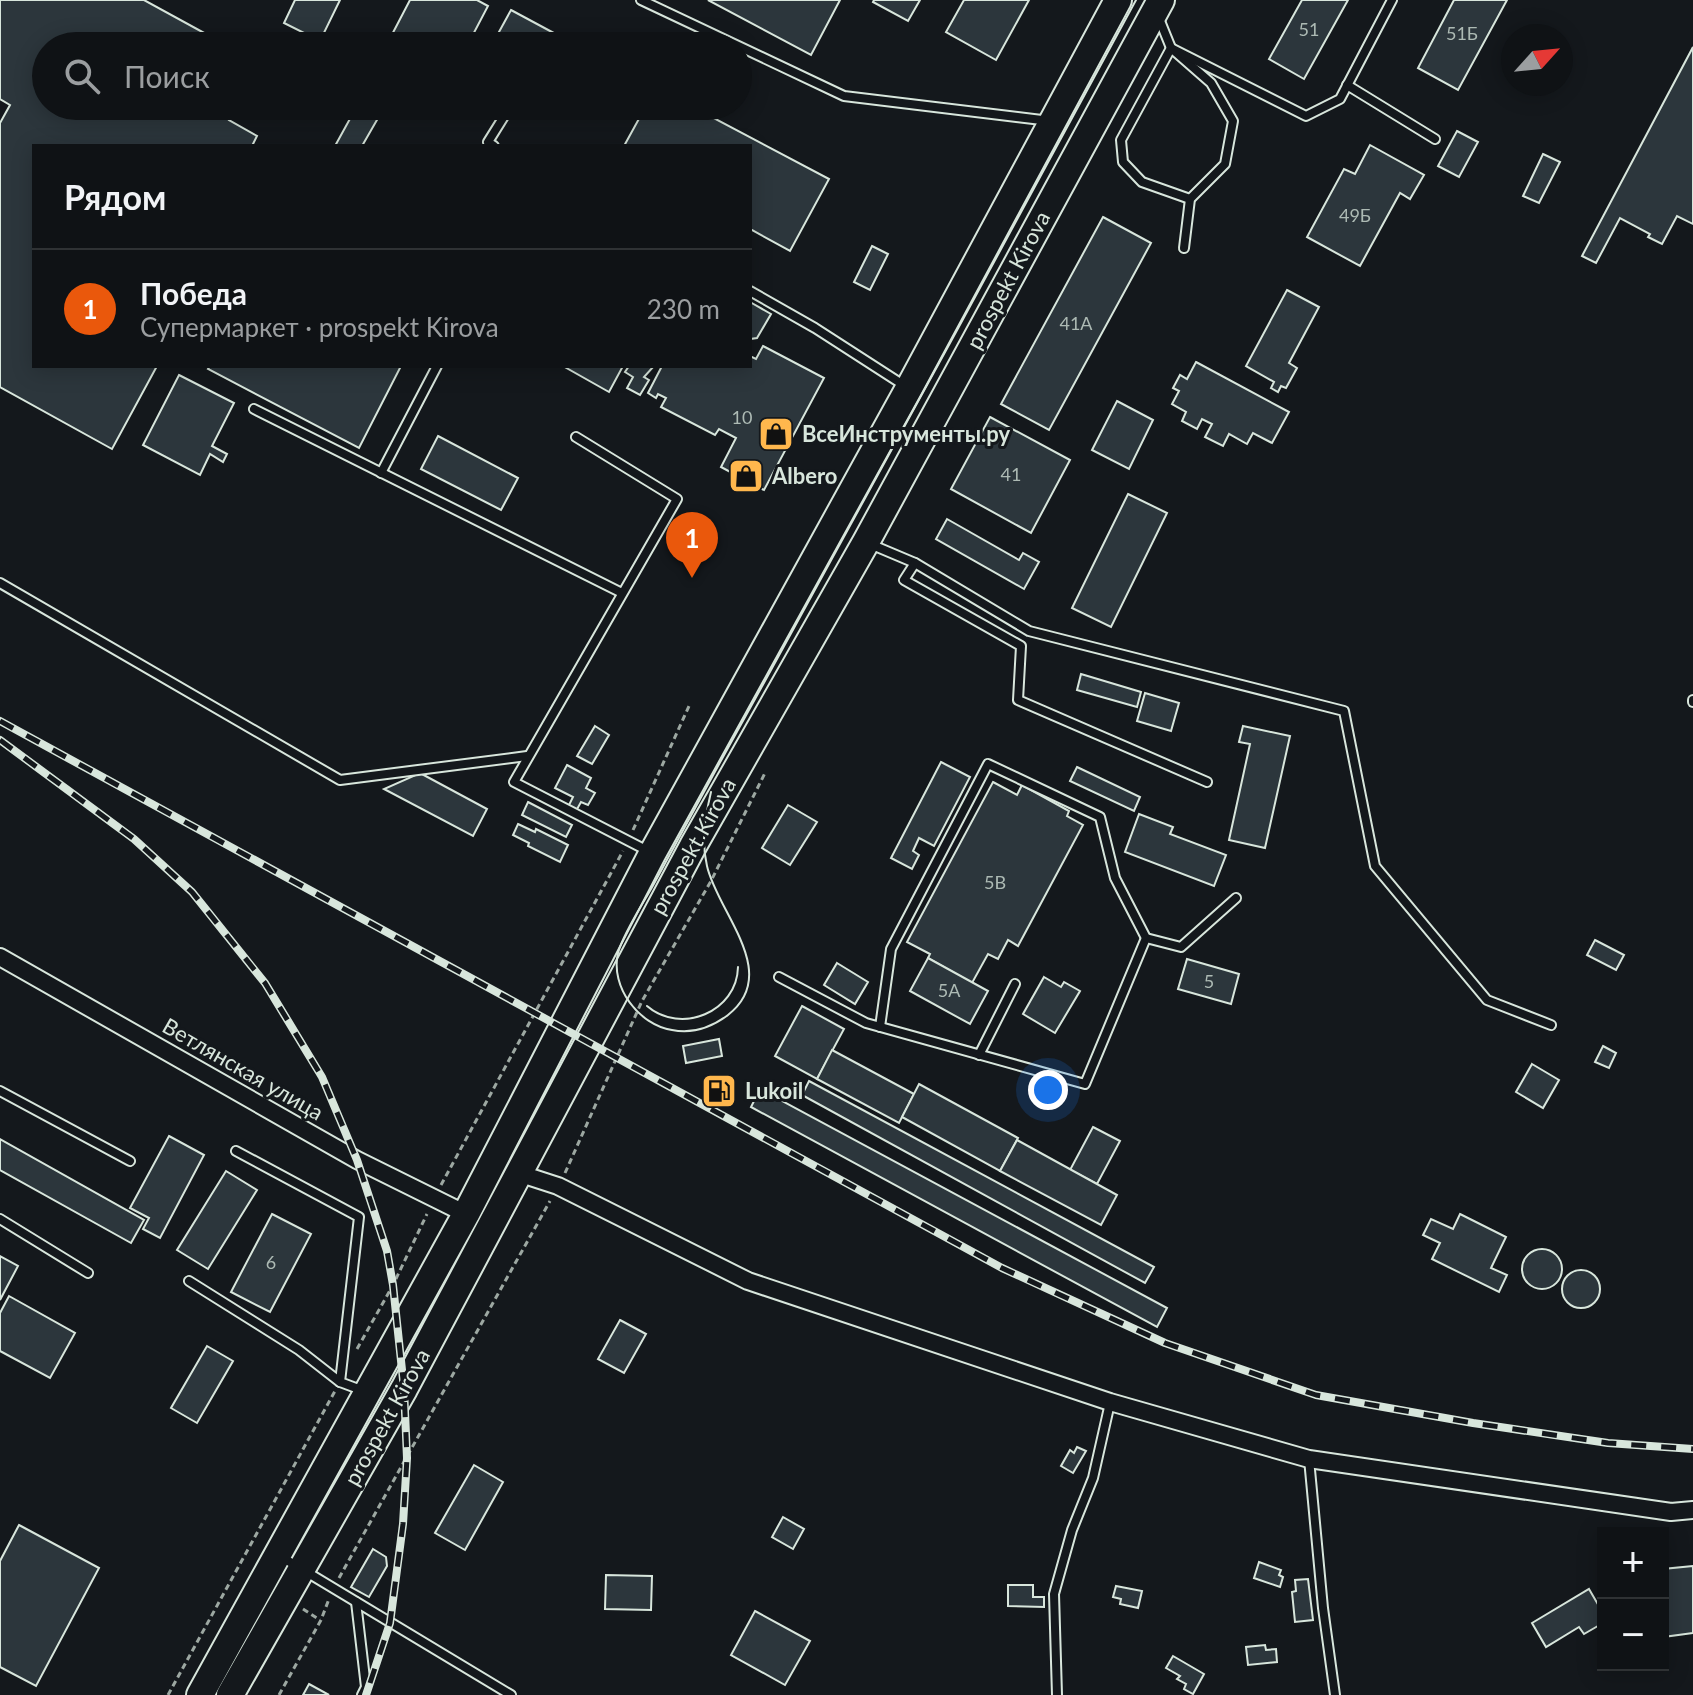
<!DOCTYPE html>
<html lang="ru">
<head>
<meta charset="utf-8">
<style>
	body { margin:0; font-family:Lato,sans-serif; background:#181b1e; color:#f1f3f6 }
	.controls { position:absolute; right:24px; bottom:24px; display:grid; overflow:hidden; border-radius:0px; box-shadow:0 4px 20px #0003 }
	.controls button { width:72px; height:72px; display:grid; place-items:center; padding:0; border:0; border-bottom:2px solid #2f3234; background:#0f1215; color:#f1f3f6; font:40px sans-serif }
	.compass { position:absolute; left:1501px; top:24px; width:72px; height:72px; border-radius:50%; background:#0f1215; box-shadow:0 4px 20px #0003; rotate:63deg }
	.you { position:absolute; left:1048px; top:1090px; width:28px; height:28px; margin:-20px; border:6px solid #fff; border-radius:50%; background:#1a73e8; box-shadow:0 0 0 12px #1a73e833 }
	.badge { display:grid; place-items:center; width:52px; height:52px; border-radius:50%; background:#ea580c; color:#fff; font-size:26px; font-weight:700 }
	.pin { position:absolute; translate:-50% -66px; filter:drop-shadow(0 2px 4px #0008) }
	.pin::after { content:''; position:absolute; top:42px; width:28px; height:24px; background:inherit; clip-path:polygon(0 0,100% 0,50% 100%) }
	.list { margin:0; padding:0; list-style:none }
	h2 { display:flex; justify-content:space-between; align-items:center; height:104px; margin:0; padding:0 32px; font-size:34px }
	h2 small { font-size:26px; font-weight:400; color:#9b9ea0 }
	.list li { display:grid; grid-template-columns:52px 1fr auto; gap:24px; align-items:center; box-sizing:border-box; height:120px; padding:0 32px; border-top:2px solid #2f3234 }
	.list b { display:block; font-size:30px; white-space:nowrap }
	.list p { margin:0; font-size:26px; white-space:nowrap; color:#9b9ea0 }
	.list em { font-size:26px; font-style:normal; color:#9b9ea0 }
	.icon { flex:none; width:44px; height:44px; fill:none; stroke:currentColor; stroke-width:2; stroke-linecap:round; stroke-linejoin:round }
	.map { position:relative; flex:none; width:1693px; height:1695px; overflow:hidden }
	.search { position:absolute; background:#0f1215; box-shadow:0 4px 20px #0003; left:32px; top:32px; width:720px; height:88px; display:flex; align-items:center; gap:20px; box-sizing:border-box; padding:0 28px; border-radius:44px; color:#9b9ea0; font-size:30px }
	.panel { position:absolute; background:#0f1215; box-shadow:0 4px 20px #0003; left:32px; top:144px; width:720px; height:224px; border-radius:0px }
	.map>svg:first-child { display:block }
	.building { fill:#2c363c; stroke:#d8e6dc; stroke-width:2 }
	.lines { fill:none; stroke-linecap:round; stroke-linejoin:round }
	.service-casing { stroke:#d8e6dc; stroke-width:12 }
	.minor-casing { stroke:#d8e6dc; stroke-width:20 }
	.primary-casing { stroke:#d8e6dc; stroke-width:30 }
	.path { stroke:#9da8a2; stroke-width:3; stroke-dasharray:6 4; stroke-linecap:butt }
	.service { stroke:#14181c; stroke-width:8 }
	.minor { stroke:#14181c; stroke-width:16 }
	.primary { stroke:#14181c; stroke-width:26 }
	.tram { stroke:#d8e6dc; stroke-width:2 }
	.rail-casing { stroke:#d8e6dc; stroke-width:8 }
	.rail { stroke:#14181c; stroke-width:5; stroke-dasharray:15; stroke-linecap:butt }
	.labels { text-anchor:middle; stroke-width:6; stroke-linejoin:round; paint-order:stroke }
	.number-label { font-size:18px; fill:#adbab4 }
	.street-label { font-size:22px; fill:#d8e6dc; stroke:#14181c }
	.poi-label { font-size:22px; font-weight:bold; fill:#d8e6dc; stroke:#14181c; text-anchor:start }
</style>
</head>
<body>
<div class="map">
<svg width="1693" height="1695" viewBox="0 0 1693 1695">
	<rect width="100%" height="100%" fill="#14181c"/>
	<g class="building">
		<polygon points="0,0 144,0 228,46 46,46 46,106 236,106 229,120 257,136 252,146 34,146 34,366 157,366 112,449 0,387 0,123 10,105 0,99"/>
		<polygon points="295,0 340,0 320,41 284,23"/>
		<polygon points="410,0 477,0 488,6 467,46 386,46"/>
		<polygon points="708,0 840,0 811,55"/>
		<polygon points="874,0 920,0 908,21 873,2"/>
		<polygon points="964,0 1029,0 996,60 946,32"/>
		<polygon points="1302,0 1348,0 1304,79 1269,59"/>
		<polygon points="1454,0 1507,0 1458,90 1418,68"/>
		<polygon points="511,10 578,46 504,46 494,41"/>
		<polygon points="1693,47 1693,224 1677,216 1662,244 1648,237 1650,234 1620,218 1596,263 1582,256"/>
		<polygon points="357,106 385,106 362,146 335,146"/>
		<polygon points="614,106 637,106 632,115"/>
		<polygon points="646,106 691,106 829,179 790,251 750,229 750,146 624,146"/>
		<polygon points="1457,131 1478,142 1459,177 1438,166"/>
		<polygon points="1370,145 1424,175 1410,199 1400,193 1360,266 1307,237 1344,169 1355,174"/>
		<polygon points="1543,154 1560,162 1539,203 1523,196"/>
		<polygon points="1103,217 1151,243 1049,430 1001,404"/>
		<polygon points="872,246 888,254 870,290 854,282"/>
		<polygon points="1287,290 1319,307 1289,363 1297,368 1286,388 1281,386 1278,392 1271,388 1274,382 1246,366"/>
		<polygon points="750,302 771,314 757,338 750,339"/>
		<polygon points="763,346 824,378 764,490 721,467 736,438 719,429 715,435 661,407 666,398 658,394 656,398 648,393 662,366 750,366 750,356 756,359"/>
		<polygon points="1196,362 1289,412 1272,443 1253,433 1247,444 1229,434 1223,446 1205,437 1212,424 1202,419 1197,429 1182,421 1186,412 1172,404 1179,391 1173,388 1180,375 1187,379"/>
		<polygon points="210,366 401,366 359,448 208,369"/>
		<polygon points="563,366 623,366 609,392"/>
		<polygon points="629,366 654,366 644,377 649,380 640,395 627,388 633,377 625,372"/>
		<polygon points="179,375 234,403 212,446 227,454 223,462 210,454 200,475 143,445"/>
		<polygon points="1117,401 1153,420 1129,469 1092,450"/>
		<polygon points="990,417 1070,460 1031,533 951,489"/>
		<polygon points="438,436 518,478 501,510 421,469"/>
		<polygon points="1128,494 1167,513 1111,627 1072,608"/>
		<polygon points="947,519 1019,560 1023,553 1039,562 1024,589 936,539"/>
		<polygon points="1081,674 1141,692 1137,707 1077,690"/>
		<polygon points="1145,693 1179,703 1171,731 1137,721"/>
		<polygon points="595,726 609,735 592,764 577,756"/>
		<polygon points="1243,726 1290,736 1265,848 1229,840 1250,744 1239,742"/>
		<polygon points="941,762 970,777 934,846 919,838 913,851 919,855 912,869 891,858"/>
		<polygon points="567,765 591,778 586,788 595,793 588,805 581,802 576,811 568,807 573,797 555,788"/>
		<polygon points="1077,767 1140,797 1134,811 1070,781"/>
		<polygon points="420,773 487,809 473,836 384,789"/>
		<polygon points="993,782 1017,795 1022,785 1069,811 1067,816 1083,825 1018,946 1008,940 998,959 988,954 972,983 928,958 930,954 907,942"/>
		<polygon points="528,802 572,825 566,837 522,815"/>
		<polygon points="788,805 817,822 790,865 762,848"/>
		<polygon points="1139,814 1173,827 1170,834 1226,855 1214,886 1125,852"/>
		<polygon points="518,824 535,832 536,829 568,845 560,862 528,846 529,843 513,835"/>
		<polygon points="1595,940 1624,955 1616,970 1587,955"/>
		<polygon points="928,958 988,991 970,1024 910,991"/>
		<polygon points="1187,959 1239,974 1231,1004 1178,989"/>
		<polygon points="837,963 868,982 855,1004 824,985"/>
		<polygon points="1044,977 1061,987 1064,982 1080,991 1055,1033 1023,1014"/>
		<polygon points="802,1006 844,1029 817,1079 775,1056"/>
		<polygon points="719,1039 722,1056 686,1063 683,1046"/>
		<polygon points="1603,1046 1616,1053 1609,1068 1595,1062"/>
		<polygon points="832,1050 914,1094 899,1123 817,1079"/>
		<polygon points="1532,1064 1559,1080 1543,1108 1516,1092"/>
		<polygon points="729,1078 722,1095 708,1087"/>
		<polygon points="809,1081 1154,1267 1145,1283 802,1095"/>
		<polygon points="919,1084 1018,1138 1000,1171 902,1117"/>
		<polygon points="760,1089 1167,1308 1157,1327 751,1107"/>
		<polygon points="1093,1127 1120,1141 1097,1184 1070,1170"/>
		<polygon points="169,1136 204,1155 160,1238 143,1229 149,1218 130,1208"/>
		<polygon points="0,1139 144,1220 131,1243 0,1170"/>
		<polygon points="1017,1140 1117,1195 1101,1225 1000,1171"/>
		<polygon points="226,1171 257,1190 208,1269 177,1250"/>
		<polygon points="272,1214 311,1234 270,1312 231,1292"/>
		<polygon points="1460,1214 1506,1237 1491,1268 1507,1275 1499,1292 1432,1259 1440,1243 1423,1235 1431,1219 1453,1229"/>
		<circle cx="1542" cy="1269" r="20"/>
		<polygon points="0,1256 18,1266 0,1300"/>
		<circle cx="1581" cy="1289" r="19"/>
		<polygon points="9,1296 75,1333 50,1378 0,1351 0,1313"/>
		<polygon points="620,1320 646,1334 624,1373 598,1359"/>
		<polygon points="207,1346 233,1361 197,1423 171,1408"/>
		<polygon points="1077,1447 1086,1451 1073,1473 1061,1466 1070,1450 1074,1453"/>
		<polygon points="474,1465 503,1482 465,1550 435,1533"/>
		<polygon points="783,1517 804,1529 793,1549 772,1537"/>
		<polygon points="19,1525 99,1568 36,1686 0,1667 0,1561"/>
		<polygon points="373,1549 386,1557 387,1566 369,1597 351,1587"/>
		<polygon points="1259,1562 1281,1570 1279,1575 1283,1577 1280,1587 1254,1578"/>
		<polygon points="1693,1566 1693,1633 1663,1637 1663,1569"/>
		<polygon points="606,1575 652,1576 651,1610 605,1609"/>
		<polygon points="1308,1579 1313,1620 1295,1622 1292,1592 1296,1591 1295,1580"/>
		<polygon points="1008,1585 1033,1585 1033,1597 1044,1597 1044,1607 1008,1606"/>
		<polygon points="1116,1586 1142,1591 1138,1608 1120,1604 1121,1599 1113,1597"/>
		<polygon points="1589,1589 1603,1613 1603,1623 1584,1634 1579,1627 1546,1647 1532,1623"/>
		<polygon points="755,1611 810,1641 785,1685 731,1655"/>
		<polygon points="1265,1645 1266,1650 1276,1649 1277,1662 1248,1665 1246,1647"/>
		<polygon points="1173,1656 1204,1674 1193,1694 1184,1689 1186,1684 1177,1679 1180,1676 1166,1668"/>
		<polygon points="309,1684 329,1695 303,1695"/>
	</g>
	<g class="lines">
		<g class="service-casing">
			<g id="service">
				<polyline points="641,0 844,96 1050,121"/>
				<polyline points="1158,16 1171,48 1211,83 1233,121 1225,164 1190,199 1184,248"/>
				<polyline points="1347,85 1435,139"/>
				<polyline points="494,146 488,142 508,110"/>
				<polyline points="1190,199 1142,182 1123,162 1121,140 1171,48 1306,116 1340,99 1392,0"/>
				<polyline points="750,291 815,328 905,386"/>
				<polyline points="254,409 622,593"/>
				<polyline points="576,437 677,499 514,782 648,851"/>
				<polyline points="381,473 437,366"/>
				<polyline points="870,544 915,563 1029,631 1344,711 1375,866 1487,1000 1551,1025"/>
				<polyline points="915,563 904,580 1021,646 1018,700 1207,782"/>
				<polyline points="0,583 340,780 527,756"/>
				<polyline points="1693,700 1693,702"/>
				<polyline points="779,977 866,1023 1085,1084 1146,938"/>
				<polyline points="880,1027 891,949 988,764 1100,817 1115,878 1146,938 1181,947 1236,898"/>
				<polyline points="979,1055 1015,984"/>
				<polyline points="0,1091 130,1161"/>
				<polyline points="236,1151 359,1217 340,1382 364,1391"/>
				<polyline points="0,1219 88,1273"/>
				<polyline points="189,1281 299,1350 340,1382"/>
				<polyline points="1309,1459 1323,1608 1335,1695"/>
				<polyline points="280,1556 511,1695"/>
				<polyline points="356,1602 366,1687 362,1695"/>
				<polyline points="1057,1695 1054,1594 1072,1530 1093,1478 1110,1403"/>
			</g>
		</g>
		<g class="minor-casing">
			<g id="minor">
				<polyline points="0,957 357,1160 466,1214"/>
				<polyline points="521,1174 558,1186 748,1281 1110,1402 1309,1459 1671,1512 1693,1510"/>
			</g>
		</g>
		<g class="primary-casing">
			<g id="primary">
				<polyline points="200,1695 466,1214 652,854 909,388 1118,0"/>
				<polyline points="230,1695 404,1389 693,846 866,542 1161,0"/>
			</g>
		</g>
		<g class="path">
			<polyline points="633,830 689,706"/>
			<polyline points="565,1173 642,1001 711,881 766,771"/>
			<polyline points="441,1185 623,851"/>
			<polyline points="357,1349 393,1285 427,1214"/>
			<polyline points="339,1578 550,1201"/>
			<polyline points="303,1609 320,1620"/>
			<polyline points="168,1695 335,1391"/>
			<polyline points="279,1695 321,1620 329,1599"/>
		</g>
		<use href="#service" class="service"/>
		<use href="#minor" class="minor"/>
		<use href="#primary" class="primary"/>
		<g class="tram">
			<path d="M711,792C705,818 701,841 707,866C717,912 782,973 728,1015C712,1027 692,1034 672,1030C639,1025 610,987 618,953C624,931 645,901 656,880C690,817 725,753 760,690C886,460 1012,231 1136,0"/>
			<path d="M647,1006C681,1035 737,1012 738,967"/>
		</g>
		<g class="rail-casing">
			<g id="rail">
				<polyline points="0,721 1002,1268 1165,1343 1316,1395 1473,1423 1608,1443 1693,1449"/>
				<polyline points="0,740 134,839 192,892 265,983 322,1077 357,1160 387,1251 393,1285 404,1389 407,1458 403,1524 390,1623 366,1695"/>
			</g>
		</g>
		<use href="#rail" class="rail"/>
	</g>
	<defs>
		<g id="shop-square" transform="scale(1.8)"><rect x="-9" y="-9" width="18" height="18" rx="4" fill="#ffb74d" stroke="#14181c"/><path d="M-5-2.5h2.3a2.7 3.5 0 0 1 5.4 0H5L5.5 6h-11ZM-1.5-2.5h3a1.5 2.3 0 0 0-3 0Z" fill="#111"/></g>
		<g id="fuel-square" transform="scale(1.8)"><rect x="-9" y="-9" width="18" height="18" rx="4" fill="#ffb74d" stroke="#14181c"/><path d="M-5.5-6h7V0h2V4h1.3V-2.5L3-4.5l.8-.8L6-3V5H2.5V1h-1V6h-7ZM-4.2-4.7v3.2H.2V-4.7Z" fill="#111"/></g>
	</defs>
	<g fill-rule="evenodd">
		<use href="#shop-square" x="776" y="434"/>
		<use href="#shop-square" x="746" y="476"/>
		<use href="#fuel-square" x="719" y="1091"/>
	</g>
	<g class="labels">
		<g class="number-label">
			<text x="1309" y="36">51</text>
			<text x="1462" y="40">51Б</text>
			<text x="1355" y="222">49Б</text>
			<text x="1076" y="330">41А</text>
			<text x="742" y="424">10</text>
			<text x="1011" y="481">41</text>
			<text x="995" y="889">5В</text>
			<text x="1209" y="988">5</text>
			<text x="949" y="997">5А</text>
			<text x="271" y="1269">6</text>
		</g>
		<g class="street-label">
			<text transform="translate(1008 280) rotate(-62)" y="8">prospekt Kirova</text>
			<text transform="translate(693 846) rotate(-61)" y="8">prospekt Kirova</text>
			<text transform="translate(243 1069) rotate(30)" y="8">Ветлянская улица</text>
			<text transform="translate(387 1417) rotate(-61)" y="8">prospekt Kirova</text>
		</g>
		<g class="poi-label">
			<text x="802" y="442">ВсеИнструменты.ру</text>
			<text x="772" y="484">Albero</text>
			<text x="745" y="1099">Lukoil</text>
		</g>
	</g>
</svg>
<div class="controls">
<button>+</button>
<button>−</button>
</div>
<svg class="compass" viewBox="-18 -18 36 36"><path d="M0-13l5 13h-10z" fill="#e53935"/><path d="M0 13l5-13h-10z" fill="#9b9ea0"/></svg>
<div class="you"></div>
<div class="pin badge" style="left:692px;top:578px">1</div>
<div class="search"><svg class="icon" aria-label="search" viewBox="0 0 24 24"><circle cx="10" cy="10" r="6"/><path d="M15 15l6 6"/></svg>Поиск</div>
<section class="panel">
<h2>Рядом<small></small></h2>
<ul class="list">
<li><span class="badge">1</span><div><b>Победа</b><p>Супермаркет · prospekt Kirova</p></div><em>230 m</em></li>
</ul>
</section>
</div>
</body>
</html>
